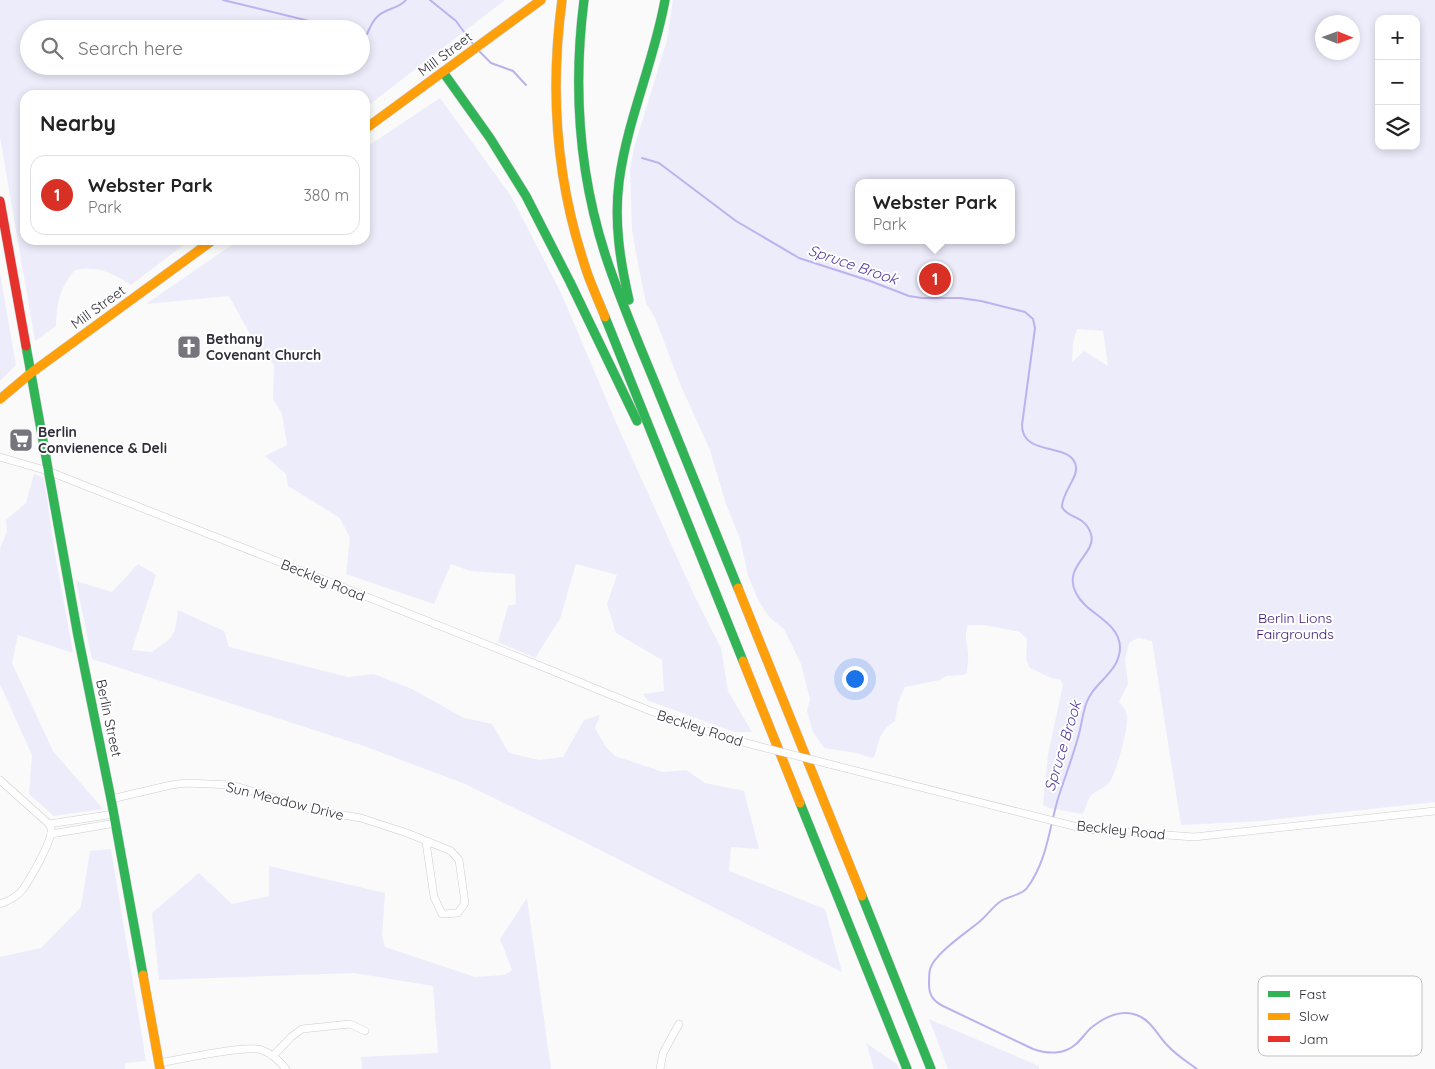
<!DOCTYPE html>
<html lang="en">
<head>
<meta charset="utf-8">
<style>
	body { margin:0; font-family:Quicksand,sans-serif; background:#f6f6f6; color:#222 }
	.controls { position:absolute; right:15px; top:15px; display:grid; overflow:hidden; border-radius:10px; box-shadow:0 2px 8px #0003 }
	.controls button { width:45px; height:45px; display:grid; place-items:center; padding:0; border:0; border-bottom:1px solid #e0e0e0; background:#fff; color:#222; font:25px sans-serif }
	.compass { position:absolute; left:1315px; top:15px; width:45px; height:45px; border-radius:50%; background:#fff; box-shadow:0 2px 8px #0003; rotate:91deg }
	.you { position:absolute; left:854px; top:678px; width:18px; height:18px; margin:-12px; border:4px solid #fff; border-radius:50%; background:#1a73e8; box-shadow:0 0 0 8px #1a73e833 }
	.badge { display:grid; place-items:center; width:32px; height:32px; border-radius:50%; background:#d93025; color:#fff; font-size:16px; font-weight:700 }
	.pin { position:absolute; translate:-50% -50%; border:2px solid #fff; box-shadow:0 1px 5px #0006 }
	.popup { position:absolute; left:855px; top:179px; width:160px; height:65px; box-sizing:border-box; display:grid; place-content:center; border-radius:10px; background:#fff; filter:drop-shadow(0 1px 4px #0005); font-size:16px; white-space:nowrap; color:#767676 }
	.popup b { font-size:19px; color:#222 }
	.popup::after { content:''; position:absolute; left:50%; top:100%; margin-left:-10px; border:10px solid transparent; border-top-color:#fff }
	.list { margin:0; padding:0; list-style:none }
	h2 { display:flex; justify-content:space-between; align-items:center; height:65px; margin:0; padding:0 20px; font-size:21px }
	h2 small { font-size:16px; font-weight:400; color:#767676 }
	.list li { display:grid; grid-template-columns:32px 1fr auto; gap:15px; align-items:center; box-sizing:border-box; height:80px; margin:0 10px 10px; padding:0 10px; border:1px solid #e0e0e0; border-radius:15px }
	.list b { display:block; font-size:19px; white-space:nowrap }
	.list p { margin:0; font-size:16px; white-space:nowrap; color:#767676 }
	.list em { font-size:16px; font-style:normal; color:#767676 }
	.icon { flex:none; width:28px; height:28px; fill:none; stroke:currentColor; stroke-width:2; stroke-linecap:round; stroke-linejoin:round }
	.map { position:relative; flex:none; width:1435px; height:1069px; overflow:hidden }
	.search { position:absolute; background:#fff; box-shadow:0 2px 8px #0003; left:20px; top:20px; width:350px; height:55px; display:flex; align-items:center; gap:12px; box-sizing:border-box; padding:0 18px; border-radius:28px; color:#767676; font-size:19px }
	.panel { position:absolute; background:#fff; box-shadow:0 2px 8px #0003; left:20px; top:90px; width:350px; height:155px; border-radius:15px }
	.map>svg:first-child { display:block }
	.green { fill:#edecfb; fill-rule:evenodd }
	.lines { fill:none; stroke-linecap:round; stroke-linejoin:round }
	.stream { stroke:#bbb2ee; stroke-width:2 }
	.street-casing { stroke:#cdccd2; stroke-width:8 }
	.fast-casing { stroke:#cdccd2; stroke-width:10 }
	.slow-casing { stroke:#cdccd2; stroke-width:10 }
	.jam-casing { stroke:#cdccd2; stroke-width:10 }
	.street { stroke:#fefefe; stroke-width:7 }
	.fast { stroke:#30b455; stroke-width:9 }
	.slow { stroke:#ff9f0a; stroke-width:9 }
	.jam { stroke:#e5322d; stroke-width:9 }
	.street-bridge-casing { stroke:#cdccd2; stroke-width:8; stroke-linecap:butt }
	.street-bridge { stroke:#fefefe; stroke-width:7 }
	.labels { text-anchor:middle; stroke-width:4; stroke-linejoin:round; paint-order:stroke }
	.street-label { font-size:14px; fill:#2f2e3a; stroke:#fff }
	.poi-label { font-size:14px; font-weight:bold; fill:#2f2e3a; stroke:#fff; text-anchor:start }
	.park-label { font-size:14px; fill:#361579; stroke:#fff }
	.water-label { font-size:15px; font-style:italic; fill:#52399d; stroke:#fff }
	.key { fill:#fff; stroke:#c1c0c4; stroke-width:1 }
	.key-label { font-size:14px; fill:#2f2e3a }
</style>
</head>
<body>
<div class="map">
<svg width="1435" height="1069" viewBox="0 0 1435 1069">
	<rect width="100%" height="100%" fill="#fafafa"/>
	<g class="green">
		<path d="M0,0H505L365,108V95H25V240H190L131,285C110,272 99,266 75,270C59,289 57,302 56,326L35,341L0,137ZM29,29H361V66H29Z"/>
		<path d="M673,0H1435V802L1262,821L1181,825L1152,641L1138,638L1129,643L1125,660L1128,684L1119,702C1123,706 1126,710 1127,715C1129,727 1116,774 1109,783C1104,789 1095,790 1090,797C1086,802 1087,809 1082,814L1049,808L1043,805L1048,754L1063,685L1061,680L1051,678L1030,668L1026,659L1027,639L1020,632L984,625H968C964,635 967,642 968,653C969,659 967,667 967,673L963,675L946,676L940,680L905,687L898,703L895,721L887,727L880,737L874,757L872,758L857,753L824,748L813,732L807,711L810,699L801,664L784,629L769,617L758,600L748,575L740,539L726,504L710,450L681,386L655,318L646,303L638,264L632,230L630,169L634,148L667,40ZM1379,19H1416V146H1379ZM1322,22H1352V52H1322ZM859,183H1011V240H859ZM1077,329L1103,331L1108,366L1084,351L1072,362L1073,343Z"/>
		<polygon points="440,98 511,196 561,293 618,427 695,597 721,648 728,691 752,732 734,732 647,700 643,694 664,691 662,660 616,633 607,604 617,575 576,564 560,619 535,658 498,642 508,606 516,604 515,574 470,571 451,564 434,604 346,574 350,538 340,518 288,486 286,474 265,456 287,445 282,414 273,399 274,365 256,345 229,296 146,304 239,240 365,240 365,148"/>
		<polygon points="0,273 16,365 0,381"/>
		<polygon points="34,474 44,478 55,554 73,653 18,635 12,663 53,751 103,809 54,816 29,794 32,755 0,684 0,549 7,531 6,520 26,503"/>
		<path d="M138,564L156,575L132,650L152,652C174,637 175,637 178,610L224,631L229,647L348,677L374,674L412,689L464,718L492,724L509,753L539,760L563,757L584,720L600,715L595,728L606,747L615,756L663,772L686,770L705,783L744,791L759,849L731,847L729,871L825,909L842,972L586,843L465,784L361,745L92,659L76,581L112,592Z"/>
		<polygon points="111,849 146,1061 125,1063 125,1069 0,1069 0,957 41,948 81,907 90,851"/>
		<polygon points="269,866 385,893 382,936 385,947 475,977 504,975 512,970 500,939 527,898 551,1069 362,1069 361,1057 438,1053 433,986 354,973 159,980 152,913 199,873 232,904 269,896"/>
		<polygon points="929,1019 1039,1066 1039,1069 948,1069"/>
		<polygon points="866,1043 897,1064 899,1069 874,1069"/>
	</g>
	<g class="lines">
		<g class="stream">
			<polyline points="223,0 342,29"/>
			<polyline points="430,0 456,21 473,44"/>
			<path d="M361,35L367,34C370,28 372,21 378,16C386,8 399,9 406,0"/>
			<polyline points="478,50 491,63 513,71 526,85"/>
			<path d="M642,158L659,163L736,221L799,258L870,281L909,296L922,298H960L981,301L1025,312L1033,319L1035,328L1022,425C1022,458 1073,441 1076,467C1078,478 1062,492 1062,507C1068,519 1085,515 1091,534C1097,554 1062,566 1076,593C1086,614 1119,621 1120,647C1120,673 1093,682 1086,704C1082,716 1081,729 1077,741C1071,762 1063,782 1057,802C1049,831 1046,863 1027,888C1022,895 1009,896 1001,901C992,907 987,916 979,922C966,933 935,953 930,969C929,974 929,979 929,984C929,996 934,1002 945,1007L1033,1049C1047,1054 1064,1055 1076,1044C1082,1039 1086,1032 1092,1027C1106,1016 1124,1008 1141,1017C1153,1023 1158,1036 1167,1045C1176,1055 1186,1061 1197,1069"/>
		</g>
		<g class="street-casing">
			<g id="street">
				<path d="M0,457L48,471L73,481C220,538 367,597 513,655C593,686 671,724 754,745"/>
				<polyline points="829,764 1085,829 1194,837 1435,811"/>
				<path d="M0,780L49,824C51,828 52,828 51,832C50,844 31,878 23,889C17,897 9,901 0,904"/>
				<polyline points="111,799 171,785 186,783 232,785 313,810 361,818 407,833 451,851 459,860 465,903 458,913 442,914 434,897 426,842"/>
				<polyline points="49,824 114,814"/>
				<polyline points="51,834 116,823"/>
				<polyline points="274,1055 291,1037 302,1029 350,1024 365,1031"/>
				<path d="M159,1063C178,1060 247,1044 262,1050C273,1054 279,1061 286,1069"/>
				<polyline points="660,1069 663,1053 679,1024"/>
			</g>
		</g>
		<g class="fast-casing">
			<g id="fast">
				<path d="M584,0C573,87 578,170 605,254C620,300 639,344 657,388C684,455 711,522 738,588"/>
				<polyline points="443,72 490,138 526,196 570,282 637,421"/>
				<path d="M629,300C620,261 614,222 619,182C627,120 654,62 665,0"/>
				<polyline points="605,317 743,661"/>
				<polyline points="26,346 78,636 111,799 143,975"/>
				<polyline points="800,803 907,1069"/>
				<polyline points="862,896 931,1069"/>
			</g>
		</g>
		<g class="slow-casing">
			<g id="slow">
				<path d="M562,0C550,89 556,178 584,263C589,281 598,299 605,317"/>
				<polyline points="365,129 541,0"/>
				<polyline points="0,399 31,373 213,240"/>
				<polyline points="738,588 862,896"/>
				<polyline points="743,661 800,803"/>
				<polyline points="143,975 160,1069"/>
			</g>
		</g>
		<g class="jam-casing">
			<polyline id="jam" points="0,201 26,346"/>
		</g>
		<use href="#street" class="street"/>
		<use href="#fast" class="fast"/>
		<use href="#slow" class="slow"/>
		<use href="#jam" class="jam"/>
		<g class="street-bridge-casing">
			<polyline id="street-bridge" points="754,745 829,764"/>
		</g>
		<use href="#street-bridge" class="street-bridge"/>
	</g>
	<defs>
		<g id="church-square" transform="scale(1.25)"><rect x="-9" y="-9" width="18" height="18" rx="4" fill="#76757d" stroke="#fff"/><path d="M-1.2-6h2.4v3.5h3.3v2.4h-3.3V6h-2.4V-.1h-3.3v-2.4h3.3Z" fill="#fff"/></g>
		<g id="supermarket-square" transform="scale(1.25)"><rect x="-9" y="-9" width="18" height="18" rx="4" fill="#76757d" stroke="#fff"/><path d="M-6-5.5h2.5l.6 2H6L4.5 2H-2.5L-4.4-4H-6ZM-1.5 3.2a1.3 1.3 0 1 0 .1 0ZM3 3.2a1.3 1.3 0 1 0 .1 0Z" fill="#fff"/></g>
	</defs>
	<g fill-rule="evenodd">
		<use href="#church-square" x="189" y="347"/>
		<use href="#supermarket-square" x="21" y="440"/>
	</g>
	<g class="labels">
		<g class="street-label">
			<text transform="translate(445 54) rotate(-37)" y="5">Mill Street</text>
			<text transform="translate(98 307) rotate(-36)" y="5">Mill Street</text>
			<text transform="translate(323 580) rotate(22)" y="5">Beckley Road</text>
			<text transform="translate(109 718) rotate(78)" y="5">Berlin Street</text>
			<text transform="translate(700 728) rotate(18)" y="5">Beckley Road</text>
			<text transform="translate(285 801) rotate(14)" y="5">Sun Meadow Drive</text>
			<text transform="translate(1121 830) rotate(6)" y="5">Beckley Road</text>
		</g>
		<g class="poi-label">
			<text x="206" y="344">Bethany<tspan x="206" dy="16">Covenant Church</tspan></text>
			<text x="38" y="437">Berlin<tspan x="38" dy="16">Convienence &amp; Deli</tspan></text>
		</g>
		<g class="park-label">
			<text x="1295" y="623">Berlin Lions<tspan x="1295" dy="16">Fairgrounds</tspan></text>
		</g>
		<g class="water-label">
			<text transform="translate(853 265) rotate(19)" y="5">Spruce Brook</text>
			<text transform="translate(1063 746) rotate(-73)" y="5">Spruce Brook</text>
		</g>
	</g>
	<rect x="1258" y="976" width="164" height="80" rx="8" class="key"/>
	<rect x="1268" y="991" width="22" height="6" fill="#30b455"/>
	<rect x="1268" y="1013" width="22" height="7" fill="#ff9f0a"/>
	<rect x="1268" y="1036" width="22" height="6" fill="#e5322d"/>
	<g class="key-label">
		<text x="1299" y="999">Fast</text>
		<text x="1299" y="1021">Slow</text>
		<text x="1299" y="1044">Jam</text>
	</g>
</svg>
<div class="controls">
<button>+</button>
<button>−</button>
<button><svg class="icon" aria-label="layers" viewBox="0 0 24 24"><path d="M12 4l9 5-9 5-9-5zM3 14l9 5 9-5"/></svg></button>
</div>
<svg class="compass" viewBox="-18 -18 36 36"><path d="M0-13l5 13h-10z" fill="#e53935"/><path d="M0 13l5-13h-10z" fill="#767676"/></svg>
<div class="you"></div>
<div class="pin badge" style="left:935px;top:279px">1</div>
<div class="popup"><b>Webster Park</b>Park</div>
<div class="search"><svg class="icon" aria-label="search" viewBox="0 0 24 24"><circle cx="10" cy="10" r="6"/><path d="M15 15l6 6"/></svg>Search here</div>
<section class="panel">
<h2>Nearby<small></small></h2>
<ul class="list">
<li><span class="badge">1</span><div><b>Webster Park</b><p>Park</p></div><em>380 m</em></li>
</ul>
</section>
</div>
</body>
</html>
